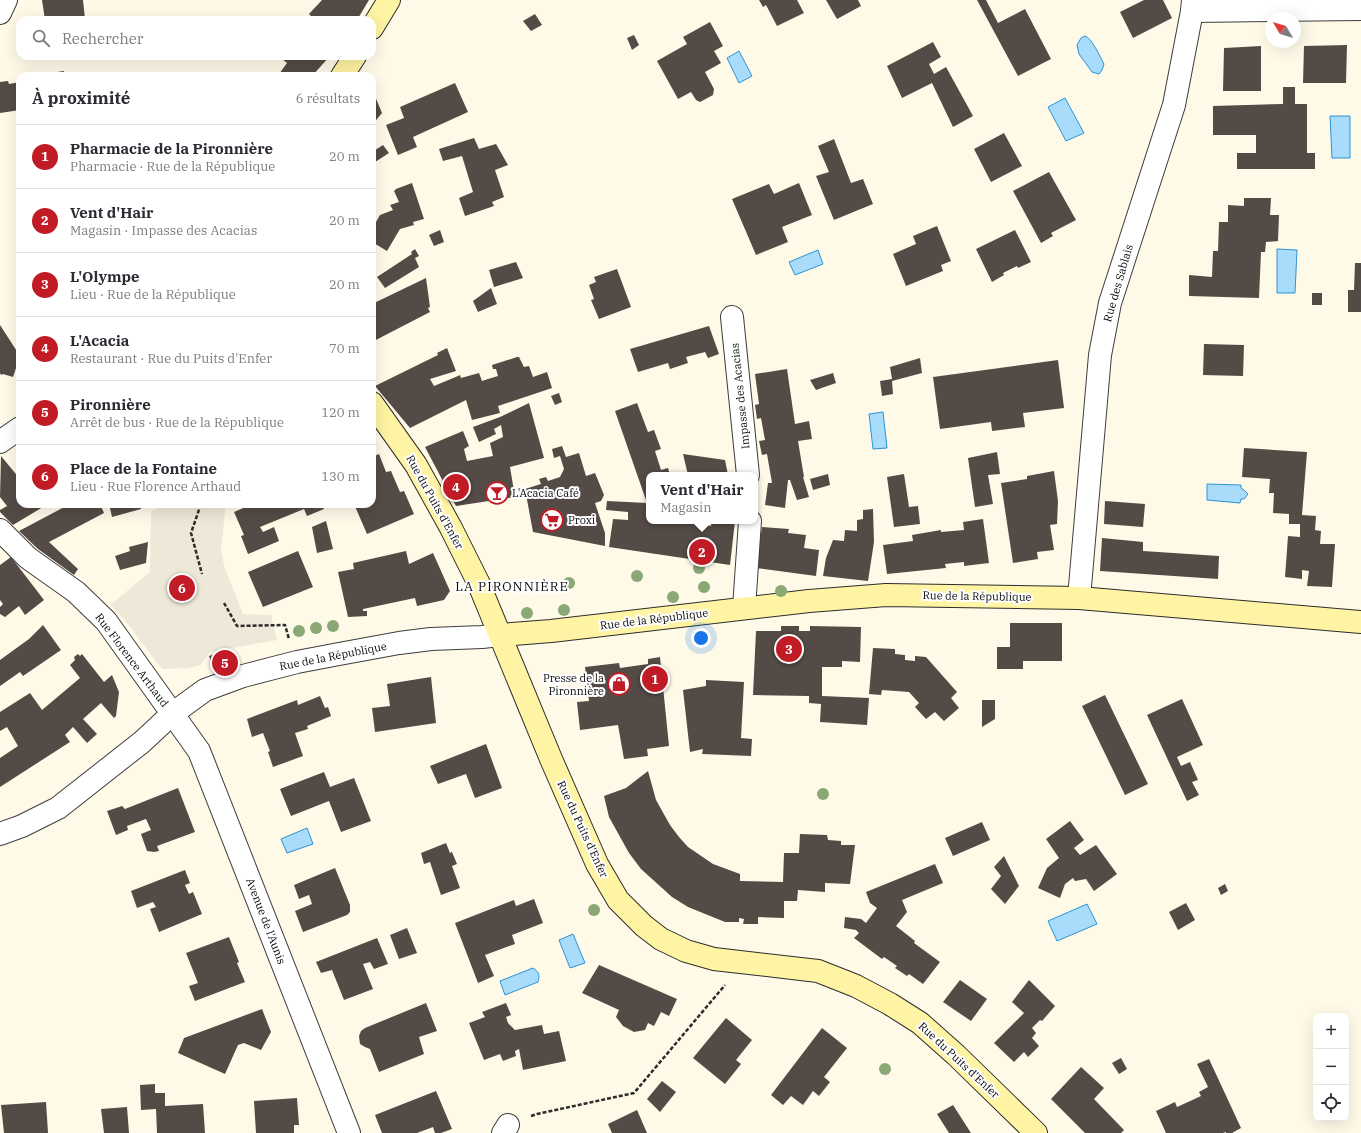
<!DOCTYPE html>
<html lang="fr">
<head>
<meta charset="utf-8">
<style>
	body { margin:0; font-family:"IBM Plex Serif",serif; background:#f2f2f3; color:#2b2b33 }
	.controls { position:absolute; right:12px; bottom:12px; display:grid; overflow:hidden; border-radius:8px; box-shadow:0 4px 16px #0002 }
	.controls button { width:36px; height:36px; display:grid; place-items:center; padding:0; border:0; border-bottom:1px solid #e1e1e2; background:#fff; color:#2b2b33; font:20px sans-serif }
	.compass { position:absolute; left:1265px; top:12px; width:36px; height:36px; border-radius:50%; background:#fff; box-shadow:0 4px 16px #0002; rotate:308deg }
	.you { position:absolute; left:701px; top:638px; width:14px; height:14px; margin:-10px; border:3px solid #fff; border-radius:50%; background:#1a73e8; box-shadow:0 0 0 6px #1a73e833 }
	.badge { display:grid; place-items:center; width:26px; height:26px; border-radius:50%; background:#c11c25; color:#fff; font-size:13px; font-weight:700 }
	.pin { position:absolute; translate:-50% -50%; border:2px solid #fff; box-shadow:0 1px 4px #0006 }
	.popup { position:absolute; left:646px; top:472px; width:112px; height:52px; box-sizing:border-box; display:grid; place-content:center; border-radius:8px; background:#fff; filter:drop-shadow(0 1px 3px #0005); font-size:13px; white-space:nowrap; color:#7c7c81 }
	.popup b { font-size:15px; color:#2b2b33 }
	.popup::after { content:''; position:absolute; left:50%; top:100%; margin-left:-8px; border:8px solid transparent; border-top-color:#fff }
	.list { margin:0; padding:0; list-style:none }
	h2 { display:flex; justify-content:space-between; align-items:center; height:52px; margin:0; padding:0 16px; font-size:17px }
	h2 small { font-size:13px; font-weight:400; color:#7c7c81 }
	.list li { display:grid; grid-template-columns:26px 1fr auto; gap:12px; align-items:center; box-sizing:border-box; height:64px; padding:0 16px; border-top:1px solid #e1e1e2 }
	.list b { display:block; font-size:15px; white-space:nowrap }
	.list p { margin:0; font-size:13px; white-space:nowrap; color:#7c7c81 }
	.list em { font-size:13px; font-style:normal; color:#7c7c81 }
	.icon { flex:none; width:22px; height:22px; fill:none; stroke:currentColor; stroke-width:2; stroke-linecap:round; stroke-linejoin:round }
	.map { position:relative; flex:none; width:1361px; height:1133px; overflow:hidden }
	.search { position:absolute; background:#fff; box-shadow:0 4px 16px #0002; left:16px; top:16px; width:360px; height:44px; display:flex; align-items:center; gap:10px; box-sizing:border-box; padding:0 14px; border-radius:12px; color:#7c7c81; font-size:15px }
	.panel { position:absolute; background:#fff; box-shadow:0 4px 16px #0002; left:16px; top:72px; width:360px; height:436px; border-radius:12px }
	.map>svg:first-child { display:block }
	.plaza { fill:#eee8d8 }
	.water { fill:#a9dcfa; stroke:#2c93d4 }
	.building { fill:#544b46 }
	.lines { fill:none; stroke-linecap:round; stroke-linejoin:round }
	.street-casing { stroke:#3d3d3d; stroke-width:24 }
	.secondary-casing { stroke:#2c2c2c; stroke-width:24 }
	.path { stroke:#2c2c2c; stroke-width:2.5; stroke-dasharray:4 2; stroke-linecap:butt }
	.street { stroke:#fff; stroke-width:22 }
	.secondary { stroke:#fff4a3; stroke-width:22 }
	.tree { fill:#89a876 }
	.labels { text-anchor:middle; stroke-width:4; stroke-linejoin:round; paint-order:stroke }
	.street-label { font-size:11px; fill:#0a0a0a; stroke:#fff }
	.poi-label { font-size:11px; fill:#0a0a0a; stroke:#fff; text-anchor:start }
	.quarter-label { font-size:13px; letter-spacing:1px; fill:#0a0a0a; stroke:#fff }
</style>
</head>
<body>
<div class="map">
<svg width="1361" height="1133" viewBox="0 0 1361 1133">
	<rect width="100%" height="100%" fill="#fffae8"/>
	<polygon class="plaza" points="171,504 226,504 221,548 224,566 243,614 271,615 277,640 210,652 201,665 188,668 162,669 124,619 110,605 150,572 151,511"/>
	<g class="water">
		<path d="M1085,36C1092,38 1100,57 1104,64L1102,70L1099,74L1092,72L1079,54L1077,45L1081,38Z"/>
		<polygon points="739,51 752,76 739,83 727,58"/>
		<polygon points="1065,98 1084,133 1066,141 1048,107"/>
		<polygon points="1330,116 1350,116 1350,158 1332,158"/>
		<polygon points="1277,249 1297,250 1295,293 1277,293"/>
		<polygon points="818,250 823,264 795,275 789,262"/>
		<polygon points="883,412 887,448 873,449 869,414"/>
		<polygon points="1207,484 1241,485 1241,488 1244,490 1248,494 1244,499 1241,499 1240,503 1207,500"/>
		<polygon points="307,828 313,844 287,853 281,839"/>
		<polygon points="1087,904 1097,924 1057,941 1048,921"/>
		<polygon points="573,934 585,963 570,968 559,940"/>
		<path d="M533,968C539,972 540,975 538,982L505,995L500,981Z"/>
	</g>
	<g class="building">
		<polygon points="42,0 83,0 85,19 45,20"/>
		<polygon points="322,0 369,0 357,20 310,20 312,17 309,14"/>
		<polygon points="759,0 797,0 804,13 777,26 766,5 763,7"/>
		<polygon points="826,0 858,0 861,6 837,19"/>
		<polygon points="977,0 986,0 998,23 1025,9 1051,59 1018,76"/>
		<polygon points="1144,0 1163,0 1172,18 1133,38 1120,12"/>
		<polygon points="535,14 542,25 531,31 523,21"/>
		<polygon points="710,22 723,46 714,51 721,63 705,72 714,89 713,95 700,102 696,100 691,92 678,99 657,61 687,44 683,37"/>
		<polygon points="634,35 639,45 632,50 627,38"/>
		<polygon points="933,42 941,57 929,64 934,74 946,67 973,116 953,127 932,83 902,98 887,66"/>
		<polygon points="1347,45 1346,83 1303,83 1304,46"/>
		<polygon points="1261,46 1261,91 1223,91 1224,48"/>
		<polygon points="284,56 330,56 312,76 282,76 279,74 287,63 282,59"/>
		<polygon points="64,71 64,76 37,76 37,75"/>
		<polygon points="8,81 9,84 20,82 20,110 0,113 0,82"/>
		<polygon points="455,83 468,112 413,137 417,147 398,155 386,125 404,118 400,107"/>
		<polygon points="1283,87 1295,87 1295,104 1307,104 1307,153 1315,153 1315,169 1237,169 1237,153 1256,153 1256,135 1213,135 1213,106 1283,104"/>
		<polygon points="372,89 382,113 372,125"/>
		<polygon points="1004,133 1022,166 991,182 974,149"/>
		<polygon points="474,138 479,149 496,144 508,165 495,170 504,197 492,202 494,206 465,216 459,198 473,192 462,156 443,161 439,149"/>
		<polygon points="834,139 851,183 863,179 873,204 834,220 816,176 829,172 818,146"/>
		<polygon points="383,145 389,153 372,164 372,152"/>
		<polygon points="1049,172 1076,220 1051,233 1053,236 1041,243 1013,191"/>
		<polygon points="412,183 424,219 413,222 414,225 400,229 387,251 372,242 372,229 380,215 393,210 390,205 399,202 394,191 396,189"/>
		<polygon points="799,183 812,215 782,227 788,242 756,255 732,199 769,184 774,194"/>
		<polygon points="1244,198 1271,198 1270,215 1279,215 1278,241 1266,242 1265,252 1261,252 1259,298 1189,296 1189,275 1212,277 1213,251 1218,251 1219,222 1228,222 1228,205 1244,206"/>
		<polygon points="937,226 951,261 941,265 943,271 906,286 893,254 916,244 913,236"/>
		<polygon points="440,230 444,242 434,246 429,235"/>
		<polygon points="1015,230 1031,262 1018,268 1017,266 1003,273 1004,275 992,282 976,249"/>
		<polygon points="415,249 419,256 415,258 419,267 385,288 377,277 412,254 411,252"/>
		<polygon points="516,262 523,278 494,287 489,270"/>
		<polygon points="1355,263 1361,263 1361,312 1348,312 1348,290 1354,290"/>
		<polygon points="617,269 631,307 599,319 591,300 594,299 589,285 596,282 594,277"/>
		<polygon points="426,278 430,307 428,308 430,312 372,342 372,304"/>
		<polygon points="491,288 497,304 478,312 473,301"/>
		<rect x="1312" y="293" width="10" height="12"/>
		<polygon points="0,325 20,356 13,377 3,374 1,375 0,373"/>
		<polygon points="709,326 719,354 708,358 705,352 686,357 688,363 670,369 668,363 638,372 630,349"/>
		<polygon points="1204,344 1244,345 1243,376 1203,375"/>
		<polygon points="447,348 456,371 430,379 434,386 458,376 460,375 461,378 479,373 482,381 488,379 498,376 496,369 493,369 492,365 517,357 519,357 524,367 529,366 533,377 547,372 552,388 498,406 500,413 472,420 466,400 410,428 375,386 438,355 437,353"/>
		<polygon points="920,358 922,373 892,381 893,394 882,396 880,381 892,379 890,367"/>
		<polygon points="1058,360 1064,408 1023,413 1025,427 992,431 991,422 940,429 933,377"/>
		<polygon points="787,369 795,424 809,421 812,439 798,441 804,477 803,477 809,497 797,500 790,480 788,480 785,508 765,505 768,483 772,483 767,454 762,455 759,441 765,440 761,418 757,419 755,405 759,404 755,374"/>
		<polygon points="833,373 836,383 816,390 810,380"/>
		<polygon points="559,393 562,402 555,405 551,396"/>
		<polygon points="529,403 544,458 510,467 515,497 456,506 425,447 463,431 469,446 464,449 467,461 493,456 490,443 503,437 501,425 494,429 496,434 479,442 473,427 500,417"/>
		<polygon points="637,403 648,432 654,430 661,449 655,451 661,470 668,468 670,475 649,475 649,521 684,521 684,522 711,526 712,521 735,521 730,565 609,547 613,519 628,520 628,512 606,510 607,501 647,503 615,411"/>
		<polygon points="562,446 566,457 579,453 586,476 595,473 604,495 601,501 595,503 605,533 605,546 533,532 525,489 541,484 539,479 546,477 548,481 560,477 564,469 560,456 554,458 552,449"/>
		<polygon points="1244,448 1307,452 1302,515 1316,516 1315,530 1321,531 1320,544 1335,544 1332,587 1307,586 1309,571 1302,570 1302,579 1285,577 1288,536 1300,537 1300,524 1289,524 1289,514 1273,513 1274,493 1269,493 1270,479 1242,477"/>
		<polygon points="997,452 1000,474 988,475 993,504 975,507 968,458"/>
		<polygon points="379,454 386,472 391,471 400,492 404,491 414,514 367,534 354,504 372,504 372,457"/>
		<polygon points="683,454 725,460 728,475 688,475"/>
		<polygon points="1,456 20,479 20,504 48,504 13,525 0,512 0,510 7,506 0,497"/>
		<polygon points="1054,471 1058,501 1057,524 1050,525 1054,550 1037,552 1038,559 1013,563 1001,483 1027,479 1027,476"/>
		<polygon points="828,474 830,485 813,490 810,479"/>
		<polygon points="904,474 909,507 918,506 920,524 894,527 887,477"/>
		<polygon points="1105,501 1145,504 1143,527 1104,524"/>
		<polygon points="70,504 100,504 104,513 49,542 78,569 74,575 38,549 19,531"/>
		<polygon points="109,504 140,504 141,509 112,517"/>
		<polygon points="248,504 322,504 324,509 307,516 304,509 260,527 263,532 274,527 279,541 248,554 241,536 244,535 234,512 248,506"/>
		<polygon points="873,509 874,542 868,581 823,576 826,558 833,540 844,541 845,530 857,531 857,520 863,519 863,510"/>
		<polygon points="983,519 989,563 964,566 964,562 945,564 946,568 887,574 883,545 913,541 912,535 941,530 941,532 964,530 963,522"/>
		<polygon points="326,521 333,549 317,553 312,527"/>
		<polygon points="762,527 789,529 788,533 806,535 804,548 819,550 816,576 756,568"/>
		<polygon points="1102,538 1143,542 1143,551 1219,556 1218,579 1100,571"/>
		<polygon points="148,542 146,563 120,570 115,556 130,551 129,547"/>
		<polygon points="298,551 313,587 263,607 248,572"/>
		<polygon points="406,551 409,564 433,553 450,591 444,600 417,606 415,598 363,609 363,611 367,611 367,616 348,617 338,572 354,569 353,563"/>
		<polygon points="11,557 44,600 25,615 19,606 5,617 0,614 0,607 3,604 0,600 0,565"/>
		<polygon points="1010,623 1062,623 1062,661 1023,661 1023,669 997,669 997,647 1010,647"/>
		<polygon points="43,625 61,650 23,676 20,672 0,686 0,660 29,639"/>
		<polygon points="781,626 799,626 799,631 810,631 810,626 861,627 860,662 842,661 842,667 822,667 822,696 869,698 867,725 820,722 821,704 809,703 809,696 753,695 756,631 781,631"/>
		<polygon points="873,648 895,649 895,654 905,655 905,660 915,661 915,656 926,657 957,692 951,698 959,708 944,721 935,712 926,719 915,707 919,703 909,692 882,690 881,695 869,694"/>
		<polygon points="224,651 227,659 212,664 209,656"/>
		<polygon points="78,654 80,656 82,654 104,682 112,675 119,692 116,716 114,718 101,703 83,719 97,734 87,743 73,727 65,735 70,742 0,787 0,758 18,746 7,727 0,731 0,712 30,693 42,710 80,678 70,665 75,660 74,657"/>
		<polygon points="660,657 669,746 647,749 648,756 624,759 618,725 580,730 577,702 589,701 585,667 619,663 620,668 648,664 648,659"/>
		<polygon points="431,677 436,723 375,732 372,708 390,706 387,684"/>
		<polygon points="706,680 744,682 741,738 752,739 751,756 702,754 703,749 690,752 683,690 706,686"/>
		<polygon points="1105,695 1148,784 1125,795 1082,706"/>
		<polygon points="320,696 325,708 328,707 331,716 307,726 308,729 295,733 303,756 273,767 268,752 270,751 263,733 252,737 247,719 297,700 298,705"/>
		<polygon points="1182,699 1203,745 1177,757 1181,766 1190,762 1198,780 1192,782 1199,795 1187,801 1147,715"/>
		<polygon points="982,700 995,700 995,719 982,727"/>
		<polygon points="486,744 502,788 475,798 466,774 438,784 430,766"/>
		<polygon points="648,771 656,800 670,825 679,837 688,847 713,864 740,874 740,881 783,882 784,853 799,853 800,834 827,835 828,840 841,841 841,845 855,845 850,884 825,883 825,892 798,890 797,901 784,901 784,918 758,917 758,924 743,924 744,919 739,918 739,922 725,922 688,907 672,897 641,869 629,853 609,817 604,796 626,788"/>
		<polygon points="324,772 330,787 354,778 371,821 341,832 329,801 291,816 280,789"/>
		<polygon points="178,788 195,832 157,846 159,851 154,852 147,851 141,834 151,830 146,819 127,826 128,830 116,835 107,811 122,806 125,809"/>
		<polygon points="1070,821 1084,840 1074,848 1080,855 1096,845 1117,874 1094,891 1086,879 1075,881 1073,878 1065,884 1060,898 1038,888 1047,868 1059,858 1046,839"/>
		<polygon points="982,822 990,840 953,856 945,838"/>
		<polygon points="446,843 450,853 452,852 457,864 452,866 460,888 441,895 430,862 424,864 421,853"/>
		<polygon points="1004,856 1019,886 1005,904 991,889 1001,876 994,867"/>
		<polygon points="935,864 943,883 902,900 907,912 896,926 915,941 914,943 940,962 923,984 909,974 907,976 895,968 897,966 884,957 882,959 854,938 859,933 856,930 844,928 845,917 861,919 866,923 877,908 870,903 866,892"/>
		<polygon points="335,868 350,905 350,912 347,915 303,932 295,911 312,904 309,895 299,899 294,885"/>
		<polygon points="185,870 190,883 185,885 189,894 193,892 202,914 159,932 150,909 156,907 153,902 137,908 131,891"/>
		<polygon points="1225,884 1228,891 1221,895 1218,888"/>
		<polygon points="534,899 543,923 512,935 515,944 485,955 494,976 478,983 455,923 514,900 516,906"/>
		<polygon points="1186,903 1195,920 1178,930 1169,912"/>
		<polygon points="407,928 417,953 399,959 390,935"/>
		<polygon points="229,937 239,962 237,963 245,982 195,1001 189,986 198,983 186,953"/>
		<polygon points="377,938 388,964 374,969 370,962 363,964 373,989 344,1000 332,970 321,973 316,962"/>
		<polygon points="599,965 677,999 669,1016 661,1012 654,1026 648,1023 645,1030 634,1032 623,1026 616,1017 619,1010 582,993"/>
		<polygon points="960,980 987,999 971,1021 943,1002"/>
		<polygon points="1029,980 1055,1006 1042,1021 1040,1020 1032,1028 1036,1033 1032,1038 1039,1046 1028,1057 1024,1052 1014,1062 994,1043 1024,1013 1012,1002"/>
		<polygon points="426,1003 437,1031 419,1037 424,1054 379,1072 370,1049 365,1047 360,1044 359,1036 361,1031 365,1028"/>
		<polygon points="506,1003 511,1015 506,1017 508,1023 515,1030 542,1025 544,1034 559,1031 566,1061 523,1070 519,1049 515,1051 516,1056 503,1061 500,1054 484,1060 469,1023 485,1017 482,1012"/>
		<polygon points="262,1009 271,1032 261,1050 244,1043 238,1045 225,1074 178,1053 184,1038"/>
		<polygon points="726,1018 752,1040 736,1060 741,1064 725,1084 693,1058"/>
		<polygon points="822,1028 847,1048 824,1077 830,1082 819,1096 813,1091 803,1105 791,1096 783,1105 771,1095"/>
		<polygon points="1121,1058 1127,1069 1119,1074 1112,1063"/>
		<polygon points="1209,1059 1241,1128 1232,1133 1226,1133 1226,1132 1223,1133 1166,1133 1156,1111 1175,1102 1177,1107 1201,1096 1199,1092 1208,1087 1197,1064"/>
		<polygon points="1081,1067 1104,1088 1094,1099 1124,1130 1121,1133 1085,1133 1051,1099"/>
		<polygon points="662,1081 676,1092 660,1112 647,1099"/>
		<polygon points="155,1084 155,1093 165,1093 165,1106 203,1104 205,1133 157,1133 156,1109 141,1110 140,1085"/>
		<polygon points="436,1091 452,1129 441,1133 435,1133 433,1127 417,1133 382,1133 375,1115"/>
		<polygon points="297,1098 299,1125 294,1125 294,1133 256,1133 254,1101"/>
		<polygon points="46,1102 48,1133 4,1133 1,1105"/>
		<polygon points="953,1105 971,1133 949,1133 937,1114"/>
		<polygon points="127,1107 129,1133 104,1133 101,1109"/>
		<polygon points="637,1110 647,1133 612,1133 608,1124"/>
	</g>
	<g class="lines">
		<g class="street-casing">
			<g id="street">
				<polyline points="1192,11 1361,9"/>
				<polyline points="0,13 6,0"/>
				<polyline points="732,317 748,475"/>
				<polyline points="0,442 20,428"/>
				<polyline points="0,530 28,558 76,592 106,621 199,751 349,1133"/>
				<polyline points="1079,598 1100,355 1110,303 1174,105 1192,11 1193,0"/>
				<polyline points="744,608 750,521"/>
				<polyline points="0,834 22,826 58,808 142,742 172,714 205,690 243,676 297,662 339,654 399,643 431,639 482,637 500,635"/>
				<polyline points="503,1133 508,1125"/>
			</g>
		</g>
		<g class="secondary-casing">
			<g id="secondary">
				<polyline points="372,28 389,0"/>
				<polyline points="342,76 355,56"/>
				<polyline points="372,403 416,465 451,528 478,582 551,759 597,864 618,900 644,926 661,939 686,951 714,959 818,971 856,986 890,1004 920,1023 956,1055 1036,1133"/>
				<polyline points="500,635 551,631 809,601 886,595 1079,598 1361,622"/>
			</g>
		</g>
		<g class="path">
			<polyline points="201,504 191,533 202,574"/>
			<polyline points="224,603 237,626 285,625 289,639"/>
			<polyline points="531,1116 537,1114 634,1093 725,985"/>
		</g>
		<use href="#street" class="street"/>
		<use href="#secondary" class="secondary"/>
	</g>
	<g class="tree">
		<circle cx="699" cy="568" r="6"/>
		<circle cx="637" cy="576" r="6"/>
		<circle cx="569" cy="583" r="6"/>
		<circle cx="704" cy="587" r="6"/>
		<circle cx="781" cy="591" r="6"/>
		<circle cx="673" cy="597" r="6"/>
		<circle cx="564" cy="610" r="6"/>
		<circle cx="527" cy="613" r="6"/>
		<circle cx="333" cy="626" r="6"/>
		<circle cx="316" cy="628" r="6"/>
		<circle cx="299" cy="631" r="6"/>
		<circle cx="823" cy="794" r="6"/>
		<circle cx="594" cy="910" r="6"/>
		<circle cx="885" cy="1069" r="6"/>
	</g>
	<defs>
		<g id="bar-ring" transform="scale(1.15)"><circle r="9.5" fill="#fff" stroke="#c11c25" stroke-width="1.5"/><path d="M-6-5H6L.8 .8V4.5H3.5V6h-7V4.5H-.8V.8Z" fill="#c11c25"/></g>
		<g id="supermarket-ring" transform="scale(1.15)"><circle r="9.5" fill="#fff" stroke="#c11c25" stroke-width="1.5"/><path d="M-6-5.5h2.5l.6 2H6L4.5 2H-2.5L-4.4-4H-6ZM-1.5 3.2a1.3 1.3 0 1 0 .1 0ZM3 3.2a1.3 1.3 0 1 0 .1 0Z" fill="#c11c25"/></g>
		<g id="shop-ring" transform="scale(1.15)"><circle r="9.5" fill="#fff" stroke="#c11c25" stroke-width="1.5"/><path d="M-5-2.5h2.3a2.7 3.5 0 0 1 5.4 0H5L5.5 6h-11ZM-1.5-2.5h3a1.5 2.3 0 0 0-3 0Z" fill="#c11c25"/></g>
	</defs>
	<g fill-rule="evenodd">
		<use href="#bar-ring" x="497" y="493"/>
		<use href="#supermarket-ring" x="552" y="520"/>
		<use href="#shop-ring" x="619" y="684"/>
	</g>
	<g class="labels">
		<g class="street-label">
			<text transform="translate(1118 283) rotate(-74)" y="4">Rue des Sablais</text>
			<text transform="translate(740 396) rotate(-96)" y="4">Impasse des Acacias</text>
			<text transform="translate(435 502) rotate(61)" y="4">Rue du Puits d'Enfer</text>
			<text transform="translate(977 596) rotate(1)" y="4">Rue de la République</text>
			<text transform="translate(654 619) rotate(-7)" y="4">Rue de la République</text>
			<text transform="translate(333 656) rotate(-11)" y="4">Rue de la République</text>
			<text transform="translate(132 660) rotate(53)" y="4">Rue Florence Arthaud</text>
			<text transform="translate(583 829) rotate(65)" y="4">Rue du Puits d'Enfer</text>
			<text transform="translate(266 921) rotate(69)" y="4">Avenue de l'Aunis</text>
			<text transform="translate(959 1060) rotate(43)" y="4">Rue du Puits d'Enfer</text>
		</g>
		<g class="poi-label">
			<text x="512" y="497">L'Acacia Café</text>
			<text x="568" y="524">Proxi</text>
			<text x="604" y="682" text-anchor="end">Presse de la<tspan x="604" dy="13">Pironnière</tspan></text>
		</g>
		<g class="quarter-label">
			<text x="512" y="591">LA PIRONNIÈRE</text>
		</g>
	</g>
</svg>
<div class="controls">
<button>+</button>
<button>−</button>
<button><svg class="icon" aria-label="locate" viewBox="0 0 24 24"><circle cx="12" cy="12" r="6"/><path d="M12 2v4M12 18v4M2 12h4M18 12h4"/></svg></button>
</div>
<svg class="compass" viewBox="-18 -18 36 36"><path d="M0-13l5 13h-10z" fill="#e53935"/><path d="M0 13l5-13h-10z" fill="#7c7c81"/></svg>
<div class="you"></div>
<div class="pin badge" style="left:655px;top:679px">1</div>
<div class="pin badge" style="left:702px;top:552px">2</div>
<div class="popup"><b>Vent d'Hair</b>Magasin</div>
<div class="pin badge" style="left:789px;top:649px">3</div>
<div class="pin badge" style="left:456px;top:487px">4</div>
<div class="pin badge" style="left:225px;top:663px">5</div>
<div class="pin badge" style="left:182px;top:588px">6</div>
<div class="search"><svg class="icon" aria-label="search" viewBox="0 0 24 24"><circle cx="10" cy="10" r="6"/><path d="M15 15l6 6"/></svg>Rechercher</div>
<section class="panel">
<h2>À proximité<small>6 résultats</small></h2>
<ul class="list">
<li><span class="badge">1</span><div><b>Pharmacie de la Pironnière</b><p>Pharmacie · Rue de la République</p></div><em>20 m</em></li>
<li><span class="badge">2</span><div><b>Vent d'Hair</b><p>Magasin · Impasse des Acacias</p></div><em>20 m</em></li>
<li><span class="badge">3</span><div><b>L'Olympe</b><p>Lieu · Rue de la République</p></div><em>20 m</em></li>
<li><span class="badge">4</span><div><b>L'Acacia</b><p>Restaurant · Rue du Puits d'Enfer</p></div><em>70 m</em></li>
<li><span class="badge">5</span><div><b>Pironnière</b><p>Arrêt de bus · Rue de la République</p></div><em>120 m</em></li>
<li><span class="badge">6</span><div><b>Place de la Fontaine</b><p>Lieu · Rue Florence Arthaud</p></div><em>130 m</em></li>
</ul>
</section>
</div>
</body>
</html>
